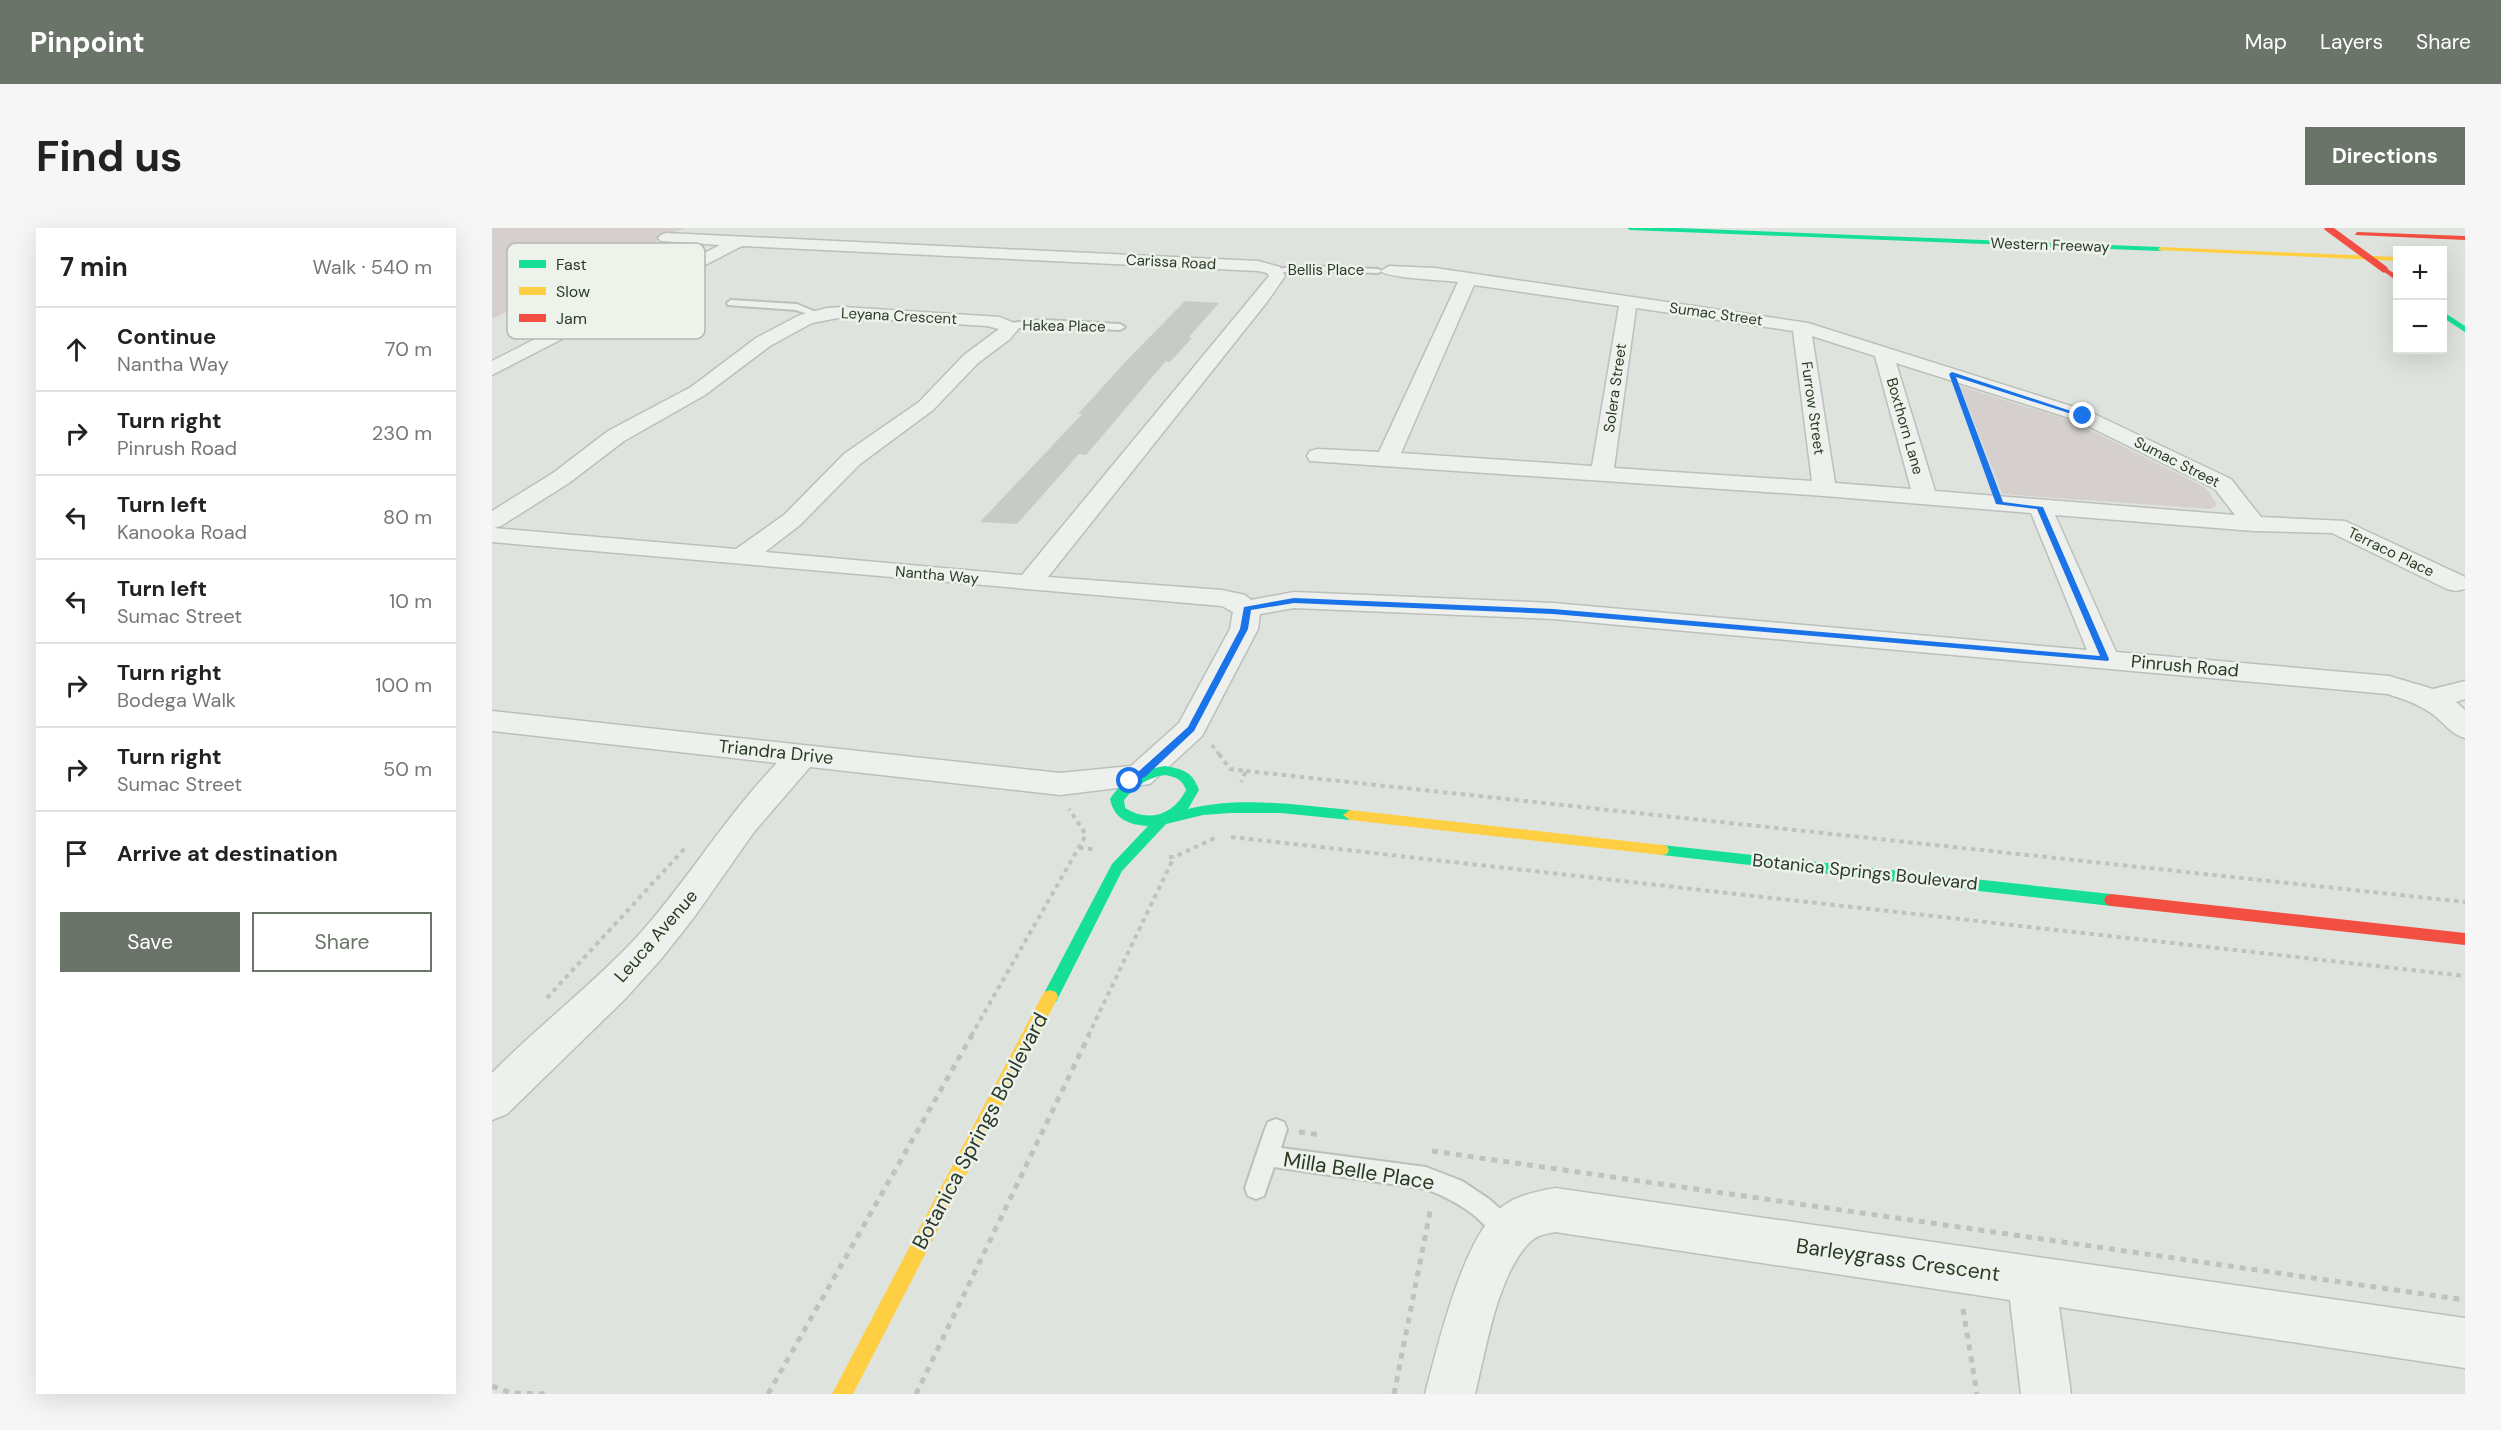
<!DOCTYPE html>
<html lang="en">
<head>
<meta charset="utf-8">
<style>
	body { margin:0; font-family:"DM Sans",sans-serif; background:#f6f6f6; color:#222 }
	.controls { position:absolute; right:18px; top:18px; display:grid; overflow:hidden; border-radius:0px; box-shadow:0 6px 24px #0002 }
	.controls button { width:54px; height:54px; display:grid; place-items:center; padding:0; border:0; border-bottom:2px solid #e0e0e0; background:#fff; color:#222; font:30px sans-serif }
	.stop { position:absolute; width:18px; height:18px; margin:-14px; border:4px solid #1a73e8; border-radius:50%; background:#fff }
	.stop.end { background:#1a73e8; border-color:#fff; box-shadow:0 2px 6px #0008 }
	.list { margin:0; padding:0; list-style:none }
	h2 { display:flex; justify-content:space-between; align-items:center; height:78px; margin:0; padding:0 24px; font-size:26px }
	h2 small { font-size:20px; font-weight:400; color:#767676 }
	.list li { display:grid; grid-template-columns:39px 1fr auto; gap:18px; align-items:center; box-sizing:border-box; height:84px; padding:0 24px; border-top:2px solid #e0e0e0 }
	.list b { display:block; font-size:22px; white-space:nowrap }
	.list p { margin:0; font-size:20px; white-space:nowrap; color:#767676 }
	.list em { font-size:20px; font-style:normal; color:#767676 }
	.actions { display:flex; gap:12px; padding:18px 24px }
	.actions a { flex:1; padding:14px 0; border:2px solid #6a7468; border-radius:0px; text-align:center; font-size:21px; color:#6a7468 }
	.actions .main { background:#6a7468; color:#fff }
	.icon { flex:none; width:33px; height:33px; fill:none; stroke:currentColor; stroke-width:2; stroke-linecap:round; stroke-linejoin:round }
	.map { position:relative; flex:none; width:1973px; height:1166px; overflow:hidden; border-radius:0px }
	header { display:flex; align-items:center; gap:36px; box-sizing:border-box; height:84px; padding:0 30px; background:#6a7468; color:#fff }
	header strong { font-size:28px }
	nav { display:flex; gap:33px; margin-inline-start:auto; font-size:21px }
	.intro { display:flex; align-items:center; justify-content:space-between; box-sizing:border-box; height:144px; padding:0 36px }
	h1 { margin:0; font-size:42px }
	.button { padding:15px 27px; border-radius:0px; background:#6a7468; color:#fff; font-size:21px; font-weight:700 }
	main { display:flex; gap:36px; padding:0 36px }
	aside { flex:1; background:#fff; border-radius:0px; box-shadow:0 6px 24px #0002 }
	.map>svg:first-child { display:block }
	.green { fill:#d5cfcd }
	.building { fill:#c7cbc6 }
	.lines { fill:none; stroke-linecap:round; stroke-linejoin:round }
	.lane-casing { stroke:#bcbfbb; stroke-width:4 }
	.street-casing { stroke:#bcbfbb; stroke-width:3 }
	.path-far3 { stroke:#bfc2bf; stroke-width:2; stroke-dasharray:2 2; stroke-linecap:butt }
	.path-far2 { stroke:#bfc2bf; stroke-width:3; stroke-dasharray:4 4; stroke-linecap:butt }
	.path-far1 { stroke:#bfc2bf; stroke-width:4; stroke-dasharray:4.5 4.5; stroke-linecap:butt }
	.path { stroke:#bfc2bf; stroke-width:5; stroke-dasharray:6 6; stroke-linecap:butt }
	.lane { fill:#edf0ed; fill-rule:evenodd }
	.street { fill:#edf0ed; fill-rule:evenodd }
	.fast { fill:#16e098; fill-rule:evenodd }
	.slow { fill:#ffcf43; fill-rule:evenodd }
	.jam { fill:#f24e42; fill-rule:evenodd }
	.jam-bridge { stroke:#f24e42; stroke-width:7 }
	.route { fill:#1a73e8 }
	.labels { text-anchor:middle; stroke-width:5; stroke-linejoin:round; paint-order:stroke }
	.far-street-label { font-size:15px; fill:#2b3928; stroke:#edf3eb }
	.street-label { font-size:18px; fill:#2b3928; stroke:#edf3eb }
	.near-street-label { font-size:21px; fill:#2b3928; stroke:#edf3eb }
	.key { fill:#edf3eb; stroke:#b3bbb0; stroke-width:1.5 }
	.key-label { font-size:16px; fill:#2b3928 }
</style>
</head>
<body>
<header>
<strong>Pinpoint</strong>
<nav><a>Map</a><a>Layers</a><a>Share</a></nav>
</header>
<div class="intro"><h1>Find us</h1><a class="button">Directions</a></div>
<main>
<aside>
<h2>7 min<small>Walk · 540 m</small></h2>
<ul class="list">
<li><svg class="icon" aria-label="ahead" viewBox="0 0 24 24"><path d="M12 20V5M6 11l6-6 6 6"/></svg><div><b>Continue</b><p>Nantha Way</p></div><em>70 m</em></li>
<li><svg class="icon" aria-label="right" viewBox="0 0 24 24"><path d="M7 20v-9h11M14 6l5 5-5 5"/></svg><div><b>Turn right</b><p>Pinrush Road</p></div><em>230 m</em></li>
<li><svg class="icon" aria-label="left" viewBox="0 0 24 24"><path d="M17 20v-9H6M10 6l-5 5 5 5"/></svg><div><b>Turn left</b><p>Kanooka Road</p></div><em>80 m</em></li>
<li><svg class="icon" aria-label="left" viewBox="0 0 24 24"><path d="M17 20v-9H6M10 6l-5 5 5 5"/></svg><div><b>Turn left</b><p>Sumac Street</p></div><em>10 m</em></li>
<li><svg class="icon" aria-label="right" viewBox="0 0 24 24"><path d="M7 20v-9h11M14 6l5 5-5 5"/></svg><div><b>Turn right</b><p>Bodega Walk</p></div><em>100 m</em></li>
<li><svg class="icon" aria-label="right" viewBox="0 0 24 24"><path d="M7 20v-9h11M14 6l5 5-5 5"/></svg><div><b>Turn right</b><p>Sumac Street</p></div><em>50 m</em></li>
<li><svg class="icon" aria-label="arrive" viewBox="0 0 24 24"><path d="M6 21V4h12l-3 4 3 4H6"/></svg><div><b>Arrive at destination</b></div></li>
</ul>
<div class="actions"><a class="main">Save</a><a>Share</a></div>
</aside>
<div class="map">
<svg width="1973" height="1166" viewBox="0 0 1973 1166">
	<rect width="100%" height="100%" fill="#dfe3de"/>
	<g class="green">
		<polygon points="0,0 192,0 0,91"/>
		<polygon points="1468,158 1580,193 1714,260 1725,277 1718,281 1510,266"/>
	</g>
	<polygon class="building" points="693,73 727,75 697,109 700,110 678,134 674,133 594,227 587,226 525,296 488,294 590,186 586,186 636,131"/>
	<g class="lines">
		<g class="lane-casing">
			<g id="lane">
				<polygon points="816,38 886,41 890,43 886,45 816,42 783,45 779,43 783,41"/>
				<polygon points="239,72 305,76 331,87 327,90 304,82 236,77 235,75"/>
				<polygon points="550,92 628,96 633,99 628,102 550,98 517,101 512,98 517,95"/>
				<path d="M784,891L792,894L795,901L789,920L934,939L970,953L997,971L1024,995L1027,1003L1024,1011L1016,1014C1003,1009 994,998 983,988C968,976 952,968 934,961L782,939L772,968L764,971L756,968L753,960L773,901L776,894Z"/>
			</g>
		</g>
		<g class="street-casing">
			<g id="street">
				<path d="M174,5L766,33L788,39L793,48L775,74L556,349L730,362L753,367L759,372L802,364L1061,375L1595,422L1539,285L1332,268L818,233L815,228L818,223L826,221L887,224L966,54C952,52 894,50 889,43L897,38L943,40L1316,95L1598,184L1739,251L1769,289L1853,293L1973,349V361L1964,363L1955,361L1840,305L1762,303L1563,287L1624,424L1897,448L1941,461L1973,453V471L1964,474L1973,482V510C1958,506 1952,494 1939,485C1926,476 1911,471 1896,466L1061,391L802,380L768,386L766,401L710,508L658,556L568,567L318,539L262,604L203,688L170,730L133,771L15,886L0,892V845C46,798 99,758 144,710C195,654 232,590 285,535L0,503V483L568,545L639,538L687,495L738,401L741,384L730,378L0,314V283L61,245L116,203L199,159L264,110L308,87L335,80L351,79L508,89L524,96L527,100L518,111L486,135L441,182L368,236L308,297L273,324L530,347L777,48L775,45L766,43L250,18L0,147V133L228,17L169,13L166,10L169,7ZM982,57L1127,78L1100,238L909,225ZM1144,80L1301,103L1320,253L1122,240ZM351,89L495,98L507,101L472,127L427,174L352,226L292,287L244,321L2,300L9,298L77,255L132,213L213,167L278,118L320,95ZM1320,108L1383,128L1419,261L1343,255ZM1404,135L1584,192L1723,261L1743,287L1443,263Z"/>
				<path d="M1063,960L1973,1090V1140L1567,1079L1579,1166H1529L1518,1072L1063,1004C1053,1006 1045,1007 1038,1014C1005,1047 994,1122 983,1166H933C946,1117 969,1019 1004,984C1020,968 1042,964 1063,960Z"/>
			</g>
		</g>
		<polyline class="path-far3" points="1469,172 1499,252"/>
		<polyline class="path-far2" points="720,517 728,528"/>
		<g class="path-far1">
			<polyline points="727,526 738,541 754,543 749,554"/>
			<polyline points="754,543 1973,674"/>
			<polyline points="739,609 1973,748"/>
			<polyline points="587,620 601,621"/>
			<polyline points="677,629 682,629 723,610"/>
			<polyline points="55,770 194,619"/>
			<polyline points="479,808 594,607 577,581"/>
			<polyline points="596,808 682,629"/>
		</g>
		<g class="path">
			<polyline points="807,904 829,907"/>
			<polyline points="940,923 1973,1072"/>
			<polyline points="1471,1081 1485,1166"/>
			<polyline points="0,1158 19,1165 58,1166"/>
			<polyline points="276,1166 480,807"/>
			<polyline points="424,1166 597,807"/>
			<polyline points="902,1166 939,979"/>
		</g>
		<use href="#lane" class="lane"/>
		<use href="#street" class="street"/>
		<g class="fast">
			<polygon points="1135,0 1185,0 1668,19 1671,21 1668,23 1138,2"/>
			<polygon points="1950,83 1973,98 1973,104 1950,89"/>
			<path d="M673,538C691,541 701,544 707,562L696,581C748,568 806,577 858,582L865,587L858,592L789,585H738L711,587L674,596L630,643L564,774L558,776L552,774L550,769L620,636L656,598C637,597 622,591 618,571C632,550 649,542 673,538ZM673,547C684,549 690,551 694,562C682,587 656,595 633,580L632,572C644,558 654,550 673,547Z"/>
			<polygon points="1170,617 1619,666 1624,668 1626,672 1624,676 1619,678 1170,627 1165,626 1163,622 1165,618"/>
		</g>
		<g class="slow">
			<polygon points="1668,19 1906,29 1906,33 1666,22"/>
			<polygon points="858,582 1170,617 1175,618 1177,622 1175,626 1170,627 858,592 851,587"/>
			<polygon points="558,762 564,764 566,769 361,1166 340,1166 552,764"/>
		</g>
		<g class="jam">
			<polygon points="1865,4 1973,8 1973,12 1863,7"/>
			<polygon points="1890,40 1894,40 1906,48 1906,54 1890,42"/>
			<polygon points="1619,666 1973,705 1973,717 1619,678 1614,676 1612,672 1614,668"/>
		</g>
		<polyline class="jam-bridge" points="1836,0 1892,41"/>
	</g>
	<polygon class="route" points="1460,144 1594,188 1589,189 1464,149 1511,274 1551,279 1617,431 1616,433 1061,386 802,375 759,382 756,401 702,503 653,549 638,556 633,553 646,544 696,499 748,401 752,379 802,370 1061,381 1608,428 1545,281 1504,276 1457,146"/>
	<g class="labels">
		<g class="far-street-label">
			<text transform="translate(1558 17) rotate(2)" y="5">Western Freeway</text>
			<text transform="translate(679 34) rotate(3)" y="5">Carissa Road</text>
			<text x="834" y="47">Bellis Place</text>
			<text transform="translate(1224 86) rotate(8)" y="5">Sumac Street</text>
			<text transform="translate(407 88) rotate(3)" y="5">Leyana Crescent</text>
			<text transform="translate(572 98) rotate(1)" y="5">Hakea Place</text>
			<text transform="translate(1123 160) rotate(-82)" y="5">Solera Street</text>
			<text transform="translate(1321 180) rotate(82)" y="5">Furrow Street</text>
			<text transform="translate(1413 198) rotate(74)" y="5">Boxthorn Lane</text>
			<text transform="translate(1685 234) rotate(27)" y="5">Sumac Street</text>
			<text transform="translate(1899 324) rotate(26)" y="5">Terraco Place</text>
			<text transform="translate(445 347) rotate(5)" y="5">Nantha Way</text>
		</g>
		<g class="street-label">
			<text transform="translate(1693 438) rotate(5)" y="6">Pinrush Road</text>
			<text transform="translate(284 524) rotate(6)" y="6">Triandra Drive</text>
			<text transform="translate(1373 644) rotate(6)" y="6">Botanica Springs Boulevard</text>
			<text transform="translate(164 708) rotate(-49)" y="6">Leuca Avenue</text>
		</g>
		<g class="near-street-label">
			<text transform="translate(488 903) rotate(-62)" y="7">Botanica Springs Boulevard</text>
			<text transform="translate(867 943) rotate(9)" y="7">Milla Belle Place</text>
			<text transform="translate(1406 1032) rotate(8)" y="7">Barleygrass Crescent</text>
		</g>
	</g>
	<rect x="15" y="15" width="198" height="96" rx="9" class="key"/>
	<rect x="27" y="32" width="27" height="8" fill="#16e098"/>
	<rect x="27" y="59" width="27" height="8" fill="#ffcf43"/>
	<rect x="27" y="86" width="27" height="8" fill="#f24e42"/>
	<g class="key-label">
		<text x="64" y="42">Fast</text>
		<text x="64" y="69">Slow</text>
		<text x="64" y="96">Jam</text>
	</g>
</svg>
<div class="controls">
<button>+</button>
<button>−</button>
</div>
<div class="stop" style="left:638px;top:553px"></div>
<div class="stop end" style="left:1591px;top:188px"></div>
</div>
</main>
</body>
</html>
